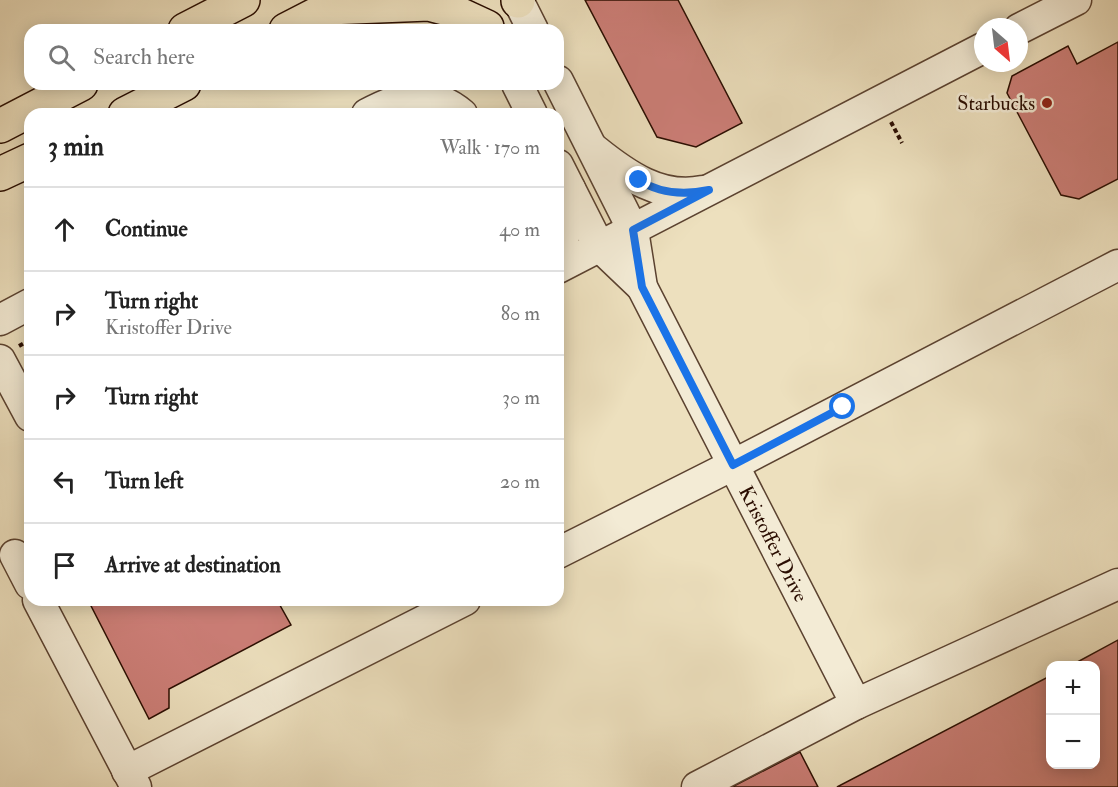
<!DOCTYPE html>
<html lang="en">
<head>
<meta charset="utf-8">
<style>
	body { margin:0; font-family:"IM FELL Double Pica",serif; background:#f2f2f2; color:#222 }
	.controls { position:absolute; right:18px; bottom:18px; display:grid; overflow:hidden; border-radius:12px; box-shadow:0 3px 15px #0003 }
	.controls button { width:54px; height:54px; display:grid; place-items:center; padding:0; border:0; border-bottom:2px solid #e0e0e0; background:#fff; color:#222; font:30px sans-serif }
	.compass { position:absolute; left:974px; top:18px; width:54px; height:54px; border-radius:50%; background:#fff; box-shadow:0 3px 15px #0003; rotate:152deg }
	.stop { position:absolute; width:18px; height:18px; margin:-14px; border:4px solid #1a73e8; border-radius:50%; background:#fff }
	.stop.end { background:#1a73e8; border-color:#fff; box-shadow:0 2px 6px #0008 }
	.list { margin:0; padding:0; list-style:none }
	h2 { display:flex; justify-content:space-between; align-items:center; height:78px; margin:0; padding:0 24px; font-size:26px }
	h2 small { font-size:20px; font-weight:400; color:#767676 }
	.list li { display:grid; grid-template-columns:39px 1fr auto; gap:18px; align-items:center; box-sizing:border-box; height:84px; padding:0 24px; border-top:2px solid #e0e0e0 }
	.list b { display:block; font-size:22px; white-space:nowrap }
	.list p { margin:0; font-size:20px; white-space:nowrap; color:#767676 }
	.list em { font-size:20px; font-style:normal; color:#767676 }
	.icon { flex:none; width:33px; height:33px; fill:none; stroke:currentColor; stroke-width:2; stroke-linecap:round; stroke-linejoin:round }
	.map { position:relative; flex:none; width:1118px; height:787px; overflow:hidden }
	.search { position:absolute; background:#fff; box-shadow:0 3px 15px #0003; left:24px; top:24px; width:540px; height:66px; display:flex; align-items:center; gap:15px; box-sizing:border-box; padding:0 21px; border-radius:18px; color:#767676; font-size:22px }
	.panel { position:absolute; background:#fff; box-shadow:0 3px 15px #0003; left:24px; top:108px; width:540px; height:498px; border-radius:18px }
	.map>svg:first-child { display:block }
	.building { fill:#cc7e77; stroke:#2a0d01; stroke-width:1.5 }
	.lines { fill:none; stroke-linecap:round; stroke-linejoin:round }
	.minor-casing { stroke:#5b4230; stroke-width:33 }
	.major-casing { stroke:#2a0d01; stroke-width:36 }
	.path { stroke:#2a0d01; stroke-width:4; stroke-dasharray:4.5 3; stroke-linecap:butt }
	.minor { stroke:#f3ebd5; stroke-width:30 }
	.major { stroke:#ede0be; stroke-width:33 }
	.route { stroke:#1a73e8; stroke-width:8 }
	.poi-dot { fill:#8f2418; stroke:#f3ebd5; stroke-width:2 }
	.labels { text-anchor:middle; stroke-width:5; stroke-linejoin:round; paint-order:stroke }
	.poi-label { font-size:20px; fill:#2a0d01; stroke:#f3ebd5; text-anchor:end }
	.street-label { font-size:20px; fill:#2a0d01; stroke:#f3ebd5 }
</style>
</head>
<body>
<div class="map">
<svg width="1118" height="787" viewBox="0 0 1118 787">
	<rect width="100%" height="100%" fill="#ede0be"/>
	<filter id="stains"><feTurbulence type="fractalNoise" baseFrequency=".00333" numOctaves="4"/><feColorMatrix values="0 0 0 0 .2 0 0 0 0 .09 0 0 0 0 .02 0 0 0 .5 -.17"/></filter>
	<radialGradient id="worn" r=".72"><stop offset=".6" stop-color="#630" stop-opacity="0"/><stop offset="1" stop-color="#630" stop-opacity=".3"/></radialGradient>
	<g class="building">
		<polygon points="585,0 678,0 742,123 696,147 657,137"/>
		<polygon points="1118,42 1118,179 1079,199 1061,195 1007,93 1012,76 1068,46 1077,64"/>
		<polygon points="88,600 277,600 291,625 169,689 169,708 149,719"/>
		<polygon points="1118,640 1118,787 837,787 1050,676 1050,764 1096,764 1096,666 1070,666"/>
		<polygon points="800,752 818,787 732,787"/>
	</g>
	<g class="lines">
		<g class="minor-casing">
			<g id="minor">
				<polyline points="518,0 533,30"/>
				<polyline points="1019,29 1076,0"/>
				<path id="s1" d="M558,81L633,230L642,287L856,704"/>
				<polyline points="517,84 532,114"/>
				<path d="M367,114C400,96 430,87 462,114"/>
				<path d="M595,150C626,175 661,200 703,191"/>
				<polyline points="558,165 599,246 642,287"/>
				<polyline points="558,253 566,231 570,189"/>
				<polyline points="558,268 983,48"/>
				<polyline points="0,320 30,304"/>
				<polyline points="0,360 30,416"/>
				<polyline points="558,553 733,465 1118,265"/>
				<polyline points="15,555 30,584"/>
				<polyline points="38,600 136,787"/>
				<polyline points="127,771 465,600"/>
				<polyline points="697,787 856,704 1118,584"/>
			</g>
		</g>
		<g class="major-casing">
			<g id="major">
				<polyline points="518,1 518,0"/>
				<polyline points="328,8 429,4 448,9 487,27"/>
				<polyline points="185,30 243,0"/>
				<polyline points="286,30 344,0"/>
				<polyline points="125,114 184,84"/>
				<polyline points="0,126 81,84"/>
				<polyline points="0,174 30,160"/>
			</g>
		</g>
		<g class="path">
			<polyline points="891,122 902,143"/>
			<polyline points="19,346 30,340"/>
		</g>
		<use href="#minor" class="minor"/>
		<use href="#major" class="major"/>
	</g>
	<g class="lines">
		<path class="route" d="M639,180C660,194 685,195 709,190L633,230L642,287L733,465L843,407"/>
	</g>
	<circle class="poi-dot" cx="1047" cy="103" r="6"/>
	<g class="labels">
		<g class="poi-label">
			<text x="1035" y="110">Starbucks</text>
		</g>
		<g class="street-label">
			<text dy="7" stroke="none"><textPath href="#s1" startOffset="513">Kristoffer Drive</textPath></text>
		</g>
	</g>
	<rect width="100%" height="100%" filter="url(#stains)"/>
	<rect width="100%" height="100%" fill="url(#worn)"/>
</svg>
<div class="controls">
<button>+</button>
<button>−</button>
</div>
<svg class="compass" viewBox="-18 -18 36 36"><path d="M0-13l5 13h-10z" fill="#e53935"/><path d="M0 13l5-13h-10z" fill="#767676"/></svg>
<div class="stop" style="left:843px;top:407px"></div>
<div class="stop end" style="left:639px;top:180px"></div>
<div class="search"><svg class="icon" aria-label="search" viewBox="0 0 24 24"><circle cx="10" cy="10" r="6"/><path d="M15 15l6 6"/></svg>Search here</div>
<section class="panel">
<h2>3 min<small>Walk · 170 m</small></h2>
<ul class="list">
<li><svg class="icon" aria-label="ahead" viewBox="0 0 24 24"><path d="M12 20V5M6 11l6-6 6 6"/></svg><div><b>Continue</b></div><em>40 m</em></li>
<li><svg class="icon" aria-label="right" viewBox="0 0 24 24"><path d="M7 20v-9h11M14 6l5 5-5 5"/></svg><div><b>Turn right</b><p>Kristoffer Drive</p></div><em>80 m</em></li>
<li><svg class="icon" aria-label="right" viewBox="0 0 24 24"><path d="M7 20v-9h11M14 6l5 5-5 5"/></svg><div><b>Turn right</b></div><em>30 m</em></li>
<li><svg class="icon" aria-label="left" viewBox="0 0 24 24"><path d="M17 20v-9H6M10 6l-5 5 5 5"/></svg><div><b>Turn left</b></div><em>20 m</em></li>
<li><svg class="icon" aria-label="arrive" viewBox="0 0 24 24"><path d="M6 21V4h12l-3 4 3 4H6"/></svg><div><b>Arrive at destination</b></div></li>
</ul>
</section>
</div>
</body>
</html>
